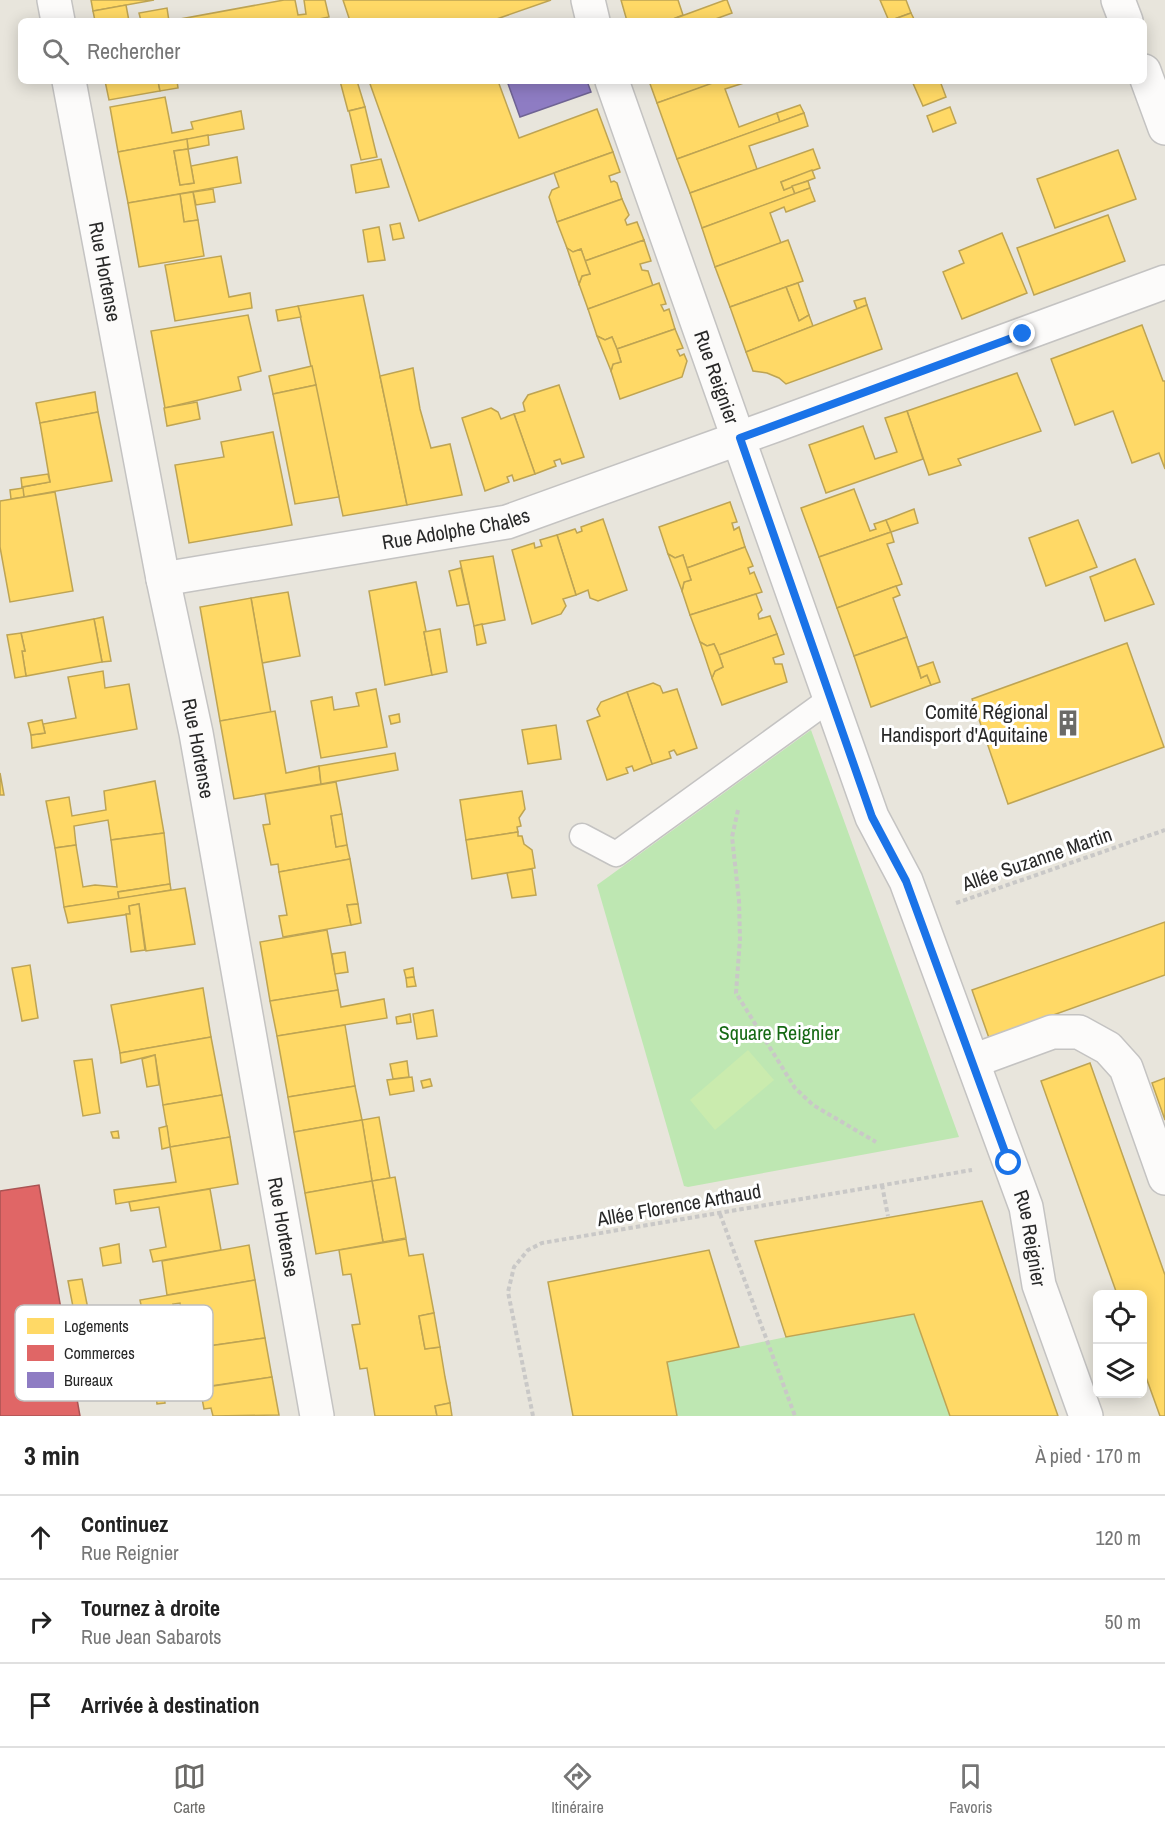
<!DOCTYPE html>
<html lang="fr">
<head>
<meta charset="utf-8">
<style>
	body { margin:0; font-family:"Archivo Narrow",sans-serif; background:#f2f2f2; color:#222 }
	.controls { position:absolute; right:18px; bottom:18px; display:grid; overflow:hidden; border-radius:9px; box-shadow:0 3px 15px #0003 }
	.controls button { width:54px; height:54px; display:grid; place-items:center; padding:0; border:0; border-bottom:2px solid #e0e0e0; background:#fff; color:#222; font:30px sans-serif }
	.stop { position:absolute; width:18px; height:18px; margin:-14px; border:4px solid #1a73e8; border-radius:50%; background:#fff }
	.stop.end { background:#1a73e8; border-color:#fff; box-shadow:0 2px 6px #0008 }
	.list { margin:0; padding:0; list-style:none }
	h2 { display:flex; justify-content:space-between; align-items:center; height:78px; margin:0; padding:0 24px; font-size:26px }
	h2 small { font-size:20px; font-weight:400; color:#767676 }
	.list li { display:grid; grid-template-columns:39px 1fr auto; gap:18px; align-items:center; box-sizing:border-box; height:84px; padding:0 24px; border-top:2px solid #e0e0e0 }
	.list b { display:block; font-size:22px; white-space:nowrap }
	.list p { margin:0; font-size:20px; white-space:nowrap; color:#767676 }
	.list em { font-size:20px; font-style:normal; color:#767676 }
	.icon { flex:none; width:33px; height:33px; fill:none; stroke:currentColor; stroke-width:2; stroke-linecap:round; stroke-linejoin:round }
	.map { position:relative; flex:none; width:1165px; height:1416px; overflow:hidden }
	.search { position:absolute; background:#fff; box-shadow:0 3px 15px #0003; left:18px; right:18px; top:18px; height:66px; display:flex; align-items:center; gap:15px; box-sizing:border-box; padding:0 21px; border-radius:9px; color:#767676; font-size:22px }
	.sheet { height:330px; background:#fff }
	nav { display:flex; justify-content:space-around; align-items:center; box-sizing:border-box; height:84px; border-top:2px solid #e0e0e0; background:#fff; font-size:16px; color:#767676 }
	nav a { display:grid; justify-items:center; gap:3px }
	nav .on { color:#6b6a67 }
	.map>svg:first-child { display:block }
	.green { fill:#bee7b2 }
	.pitch { fill:#caebae }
	.homes { fill:#ffd966; stroke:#bea453; stroke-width:1.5 }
	.shops { fill:#e06666; stroke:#a95353; stroke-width:1.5 }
	.offices { fill:#8e7cc3; stroke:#6f6394; stroke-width:1.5 }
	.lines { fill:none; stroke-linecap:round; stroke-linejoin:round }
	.lane-casing { stroke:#c4c3c2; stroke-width:27 }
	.street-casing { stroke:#c4c3c2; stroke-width:36 }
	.path { stroke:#c9c8c7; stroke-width:4; stroke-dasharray:4.5 3; stroke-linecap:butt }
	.lane { stroke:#fcfbfa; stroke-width:24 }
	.street { stroke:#fcfbfa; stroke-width:33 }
	.route { stroke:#1a73e8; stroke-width:8 }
	.labels { text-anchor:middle; stroke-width:6; stroke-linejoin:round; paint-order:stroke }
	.street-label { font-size:20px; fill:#282828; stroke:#fff }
	.poi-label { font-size:20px; fill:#282828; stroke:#fff; text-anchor:end }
	.park-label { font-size:20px; fill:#156913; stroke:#fff }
	.key { fill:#fff; stroke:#bebebe; stroke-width:1.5 }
	.key-label { font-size:16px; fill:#282828 }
</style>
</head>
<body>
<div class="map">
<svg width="1165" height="1416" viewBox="0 0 1165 1416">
	<rect width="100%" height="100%" fill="#e8e5dc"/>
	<g class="green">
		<polygon points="811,730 959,1137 688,1187 684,1186 597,885"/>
		<polygon points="914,1314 950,1416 677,1416 667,1362 786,1337"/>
	</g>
	<polygon class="pitch" points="748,1050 774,1080 715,1130 690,1100"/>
	<g class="homes">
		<polygon points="91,0 154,0 93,11"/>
		<polygon points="284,0 295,0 298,15 306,14 304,0 325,0 329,17 309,21 141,21 139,13 167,8 169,21"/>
		<polygon points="343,0 551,0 491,21 350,21"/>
		<polygon points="621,0 678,0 683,15 668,21 627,21"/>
		<polygon points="725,0 727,0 732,13 710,21 668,21"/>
		<polygon points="880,0 906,0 911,13 889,21"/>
		<polygon points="126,5 129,21 95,21 93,11"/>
		<polygon points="911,13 915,21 889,21"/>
		<polygon points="105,81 158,81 160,91 109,100"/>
		<polygon points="158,81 177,81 178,88 160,91"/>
		<polygon points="340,81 357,81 365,107 348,111"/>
		<polygon points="369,81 498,81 519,138 597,109 613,152 419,221"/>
		<polygon points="649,81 708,81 709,85 657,103"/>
		<polygon points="718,81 750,81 725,89 739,127 777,113 780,122 677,159 657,103"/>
		<polygon points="912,81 940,81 946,97 923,106"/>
		<polygon points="165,97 172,133 193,129 191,122 241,111 244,129 118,152 110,107"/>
		<polygon points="800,105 804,113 780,122 777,113"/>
		<polygon points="365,107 377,157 361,160 349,111"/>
		<polygon points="950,107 956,123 933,132 927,116"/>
		<polygon points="804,113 808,126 749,146 757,169 690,193 677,159"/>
		<polygon points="208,135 209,145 188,149 187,139"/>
		<polygon points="187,139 188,149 174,151 180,185 194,183 191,166 237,157 241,183 128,203 118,152"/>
		<polygon points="188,149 194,183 180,185 174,151"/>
		<polygon points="813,149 820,168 781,182 784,190 792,186 795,194 702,228 690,193"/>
		<polygon points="1118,150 1136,199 1055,228 1037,179"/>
		<polygon points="613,152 620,172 609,176 611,182 614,181 617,183 622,199 557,222 549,197 552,190 559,187 554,173"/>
		<polygon points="381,159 389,187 356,193 351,165"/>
		<polygon points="812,170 815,178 784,190 781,182"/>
		<polygon points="808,181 810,188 795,194 792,186"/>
		<polygon points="810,188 815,201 786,212 784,207 770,213 781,243 715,267 702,228"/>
		<polygon points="213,189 215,202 196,205 193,192"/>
		<polygon points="193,192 198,220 184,222 180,194"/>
		<polygon points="180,194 184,222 198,220 204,256 139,267 128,203"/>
		<polygon points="622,199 629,215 625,220 627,225 637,222 644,240 585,261 581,249 573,252 567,248 557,222"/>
		<polygon points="1108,215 1125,261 1034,295 1017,248"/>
		<polygon points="400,223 404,238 393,240 390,225"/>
		<polygon points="379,227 385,260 368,262 363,230"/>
		<polygon points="1002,233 1027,293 962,319 943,272 964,263 959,251"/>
		<polygon points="644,240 651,261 640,264 642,270 648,271 653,286 588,309 579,284 582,276 590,274 585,261"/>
		<polygon points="788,240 803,281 730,307 715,267"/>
		<polygon points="567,248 573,252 581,249 590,274 582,276 579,284"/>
		<polygon points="221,256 229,297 250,293 252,308 175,321 165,265"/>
		<polygon points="659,283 666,304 661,305 664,311 669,309 675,329 617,349 612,337 605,340 597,336 588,309"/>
		<polygon points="798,283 809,315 799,321 786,287"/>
		<polygon points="786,287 799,321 809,315 813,326 746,352 730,307"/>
		<polygon points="363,295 407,505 343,516 298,306"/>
		<polygon points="865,298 867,305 857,309 854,301"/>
		<polygon points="867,305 882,349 786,384 779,378 767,373 753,371 746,352"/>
		<polygon points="298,306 301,317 278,321 276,310"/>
		<polygon points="248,315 261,371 238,377 241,390 165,408 151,331"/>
		<polygon points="1142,325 1163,381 1165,381 1165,469 1159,453 1132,463 1113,411 1075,425 1051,359"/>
		<polygon points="675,329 683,348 677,350 680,356 684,354 687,361 682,377 620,399 611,371 613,364 621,362 617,349"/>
		<polygon points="597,336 605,340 612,337 617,349 621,362 613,364 611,371"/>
		<polygon points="312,366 316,385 273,394 269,376"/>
		<polygon points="413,368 420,409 431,448 450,444 462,495 407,505 380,376"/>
		<polygon points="1017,373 1041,431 958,459 961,465 929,475 907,411"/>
		<polygon points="316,385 339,497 295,504 273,394"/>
		<polygon points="559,385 584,457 562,464 560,459 554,461 556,466 535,474 514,414 525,411 523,403 528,395"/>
		<polygon points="95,392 98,412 40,423 36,403"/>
		<polygon points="197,402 200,419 167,426 164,408"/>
		<polygon points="491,408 498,412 501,419 514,414 535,474 514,481 512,475 507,477 509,482 485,491 462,418"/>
		<polygon points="907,411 923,459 826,493 809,445 863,426 875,459 897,452 885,418"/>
		<polygon points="98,412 112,481 24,497 22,487 50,482 40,423"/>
		<polygon points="273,432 292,525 189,543 175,465 224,457 221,442"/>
		<polygon points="48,474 50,482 22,487 21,478"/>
		<polygon points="23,488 24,497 11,499 10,490"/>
		<polygon points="854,489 870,531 876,529 874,524 886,520 891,532 819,557 801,508"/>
		<polygon points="55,492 73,591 10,602 0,547 0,501"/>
		<polygon points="730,502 737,522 732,523 734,530 739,527 745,547 687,568 683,555 675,558 668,554 659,527"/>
		<polygon points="914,509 918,523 891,532 886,520"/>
		<polygon points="603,519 627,590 598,601 590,598 588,590 576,595 557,535 575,529 577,533 582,531 581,527"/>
		<polygon points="1078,520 1097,567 1046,586 1029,538"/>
		<polygon points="891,532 894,542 887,544 902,584 837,608 819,557"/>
		<polygon points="557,535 576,595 563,599 566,606 561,614 532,624 512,550 534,543 535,548 542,546 540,540"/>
		<polygon points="745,547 753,566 748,568 750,574 754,572 762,592 690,615 682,591 684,582 691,580 687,568"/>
		<polygon points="668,554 675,558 683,555 691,580 684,582 682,591"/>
		<polygon points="493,556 505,620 474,626 460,561"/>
		<polygon points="1135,559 1154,604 1105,621 1090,577"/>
		<polygon points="461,568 469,604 457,606 449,571"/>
		<polygon points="416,582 426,631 424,632 432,675 385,685 369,591"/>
		<polygon points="896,586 900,595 893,598 907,637 854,656 837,608"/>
		<polygon points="288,592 300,656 262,663 251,598"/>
		<polygon points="756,594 762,610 758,614 759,619 770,616 777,634 719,655 714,644 707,646 700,642 690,615"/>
		<polygon points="251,598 271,713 220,721 200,607"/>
		<polygon points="103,617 111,661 102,662 94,619"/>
		<polygon points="94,619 102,662 26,676 22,651 25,651 21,633"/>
		<polygon points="482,624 486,643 477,645 474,626"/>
		<polygon points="440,629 447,672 432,675 424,632"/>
		<polygon points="21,633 25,651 22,651 26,676 15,678 7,635"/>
		<polygon points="777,634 784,654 773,658 775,664 782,664 787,682 722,705 712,678 715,671 723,667 719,655"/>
		<polygon points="907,637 921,678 927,675 931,685 871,707 854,656"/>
		<polygon points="700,642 707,646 714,644 719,655 723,667 715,671 712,678"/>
		<polygon points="1127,643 1164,747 1008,804 972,699"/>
		<polygon points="933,662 940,682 931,685 927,675 921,678 918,667"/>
		<polygon points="103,671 105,688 129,684 137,729 32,748 31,735 45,733 43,724 76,718 68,677"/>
		<polygon points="653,683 660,686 663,693 677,689 697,748 677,755 674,750 669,752 671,758 652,764 627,692"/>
		<polygon points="376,689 387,747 321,758 311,701 332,697 334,710 359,706 356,693"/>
		<polygon points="627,692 652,764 634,771 632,766 626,768 628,773 607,780 587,721 600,716 597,709 601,702"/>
		<polygon points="275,711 286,773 319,766 321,784 234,799 220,721"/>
		<polygon points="399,714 400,722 391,724 389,716"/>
		<polygon points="42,720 45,733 31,735 28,723"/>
		<polygon points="556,725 561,759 528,764 522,730"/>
		<polygon points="395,753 398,770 321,784 319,766"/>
		<polygon points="0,773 4,795 0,795"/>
		<polygon points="155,781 164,833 111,840 108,820 74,826 76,845 55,848 46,801 69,797 72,816 106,810 104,791"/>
		<polygon points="336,782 342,814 331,816 336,847 347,845 350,859 279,872 278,864 271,865 263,825 270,824 265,794"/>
		<polygon points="522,791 525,809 519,818 521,826 517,827 518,832 466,840 460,800"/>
		<polygon points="342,814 347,845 336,847 331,816"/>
		<polygon points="518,832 518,836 522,836 524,844 532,850 535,868 472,879 466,840"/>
		<polygon points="164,833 170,884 118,892 119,899 64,907 55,848 76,845 83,887 95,885 117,887 111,840"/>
		<polygon points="350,859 358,904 347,905 351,925 283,937 279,916 287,915 279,872"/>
		<polygon points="532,869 536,895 512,898 507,873"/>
		<polygon points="170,884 171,890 119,899 118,892"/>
		<polygon points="185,888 195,944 146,951 139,904 129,906 130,914 68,923 64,907"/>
		<polygon points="139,904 145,950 131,952 126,914 130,914 129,906"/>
		<polygon points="358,904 361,923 351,925 347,905"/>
		<polygon points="1165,922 1165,975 989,1038 972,990"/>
		<polygon points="327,930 338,990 270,1001 260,942"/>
		<polygon points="345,952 348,972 335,974 332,954"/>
		<polygon points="30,965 38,1018 22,1021 12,968"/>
		<polygon points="413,968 414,977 406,978 404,970"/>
		<polygon points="414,977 416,986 407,987 406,978"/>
		<polygon points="203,988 211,1037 120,1053 111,1005"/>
		<polygon points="338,990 341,1007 384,999 387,1018 277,1036 270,1001"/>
		<polygon points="433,1010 437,1036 417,1039 413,1014"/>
		<polygon points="410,1014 411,1022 397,1024 396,1017"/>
		<polygon points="345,1025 355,1086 288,1097 277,1036"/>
		<polygon points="211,1037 222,1095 163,1105 155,1055 121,1063 120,1053"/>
		<polygon points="155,1055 159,1085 147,1087 142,1059"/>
		<polygon points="92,1059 100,1113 83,1116 74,1061"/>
		<polygon points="407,1061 409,1077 393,1079 390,1064"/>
		<polygon points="1090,1063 1165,1275 1165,1416 1160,1416 1142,1366 1142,1294 1117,1294 1041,1081"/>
		<polygon points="412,1077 414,1091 390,1095 387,1080"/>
		<polygon points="1165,1078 1165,1120 1152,1083"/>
		<polygon points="430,1079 432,1086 423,1088 421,1081"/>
		<polygon points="355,1086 362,1120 294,1132 288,1097"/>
		<polygon points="222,1095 230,1137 170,1147 163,1105"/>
		<polygon points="379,1117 390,1178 372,1181 362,1120"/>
		<polygon points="362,1120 372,1181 305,1193 294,1132"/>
		<polygon points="167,1126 170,1147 162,1149 159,1128"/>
		<polygon points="118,1131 119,1138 113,1138 111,1132"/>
		<polygon points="230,1137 238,1184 116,1204 114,1190 176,1182 170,1147"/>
		<polygon points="395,1177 406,1238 383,1242 372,1181"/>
		<polygon points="372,1181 383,1242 316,1254 305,1193"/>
		<polygon points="210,1189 221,1250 153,1262 150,1250 166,1247 159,1207 131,1211 129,1202"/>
		<polygon points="982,1201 1058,1416 950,1416 914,1314 786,1337 755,1241"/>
		<polygon points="406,1239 409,1256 423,1254 434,1313 419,1316 425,1349 440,1347 445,1377 450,1403 435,1406 437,1416 375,1416 367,1368 360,1369 356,1346 352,1325 360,1324 351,1274 343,1275 339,1250"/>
		<polygon points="119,1244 121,1263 103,1266 100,1248"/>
		<polygon points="249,1245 255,1280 167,1295 162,1261"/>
		<polygon points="709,1250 739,1347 667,1362 677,1416 573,1416 548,1282"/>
		<polygon points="82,1279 88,1309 74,1312 68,1281"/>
		<polygon points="255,1280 265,1338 188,1349 180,1303 173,1304 175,1309 153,1312 152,1309 142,1310 140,1300"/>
		<polygon points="434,1313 440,1347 425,1349 419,1316"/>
		<polygon points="265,1338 272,1377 204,1387 200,1362 191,1363 188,1349"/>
		<polygon points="272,1377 279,1415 213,1416 211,1408 204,1409 200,1388"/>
		<polygon points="164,1393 165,1403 157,1404 156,1394"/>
		<polygon points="450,1403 452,1416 437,1416 435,1406"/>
	</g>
	<polygon class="shops" points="39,1185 80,1416 0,1416 0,1191"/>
	<polygon class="offices" points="507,81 587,81 591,92 520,117"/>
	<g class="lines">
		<g class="lane-casing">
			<polyline id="lane" points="582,836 616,854 830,699"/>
		</g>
		<g class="street-casing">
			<g id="street">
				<polyline points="54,0 58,21"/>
				<polyline points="588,0 593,21"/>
				<polyline points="1118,0 1126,21"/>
				<polyline points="1144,71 1165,128"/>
				<path id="s1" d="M69,81L163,579L196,733L317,1416"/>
				<path id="s2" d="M612,81L872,817L906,881L1026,1207L1039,1285L1086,1416"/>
				<path id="s3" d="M163,579L507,522L773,426L1165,282"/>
				<polyline points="973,1061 1052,1032 1079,1032 1108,1048 1126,1068 1165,1178"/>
			</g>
		</g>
		<g class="path">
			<polyline points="738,810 732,837 739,900 740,939 736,993 795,1088 813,1105 876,1142"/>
			<polyline points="956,903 1165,830"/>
			<polyline points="882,1185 888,1216"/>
			<polyline points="720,1214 795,1416"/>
			<polyline points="533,1416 508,1292 514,1267 528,1250 542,1243 972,1170"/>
		</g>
		<use href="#lane" class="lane"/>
		<use href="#street" class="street"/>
	</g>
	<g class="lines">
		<polyline class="route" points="1009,1163 906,881 872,817 740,438 1023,334"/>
	</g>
	<defs>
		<g id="building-bare" transform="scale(2.07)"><path d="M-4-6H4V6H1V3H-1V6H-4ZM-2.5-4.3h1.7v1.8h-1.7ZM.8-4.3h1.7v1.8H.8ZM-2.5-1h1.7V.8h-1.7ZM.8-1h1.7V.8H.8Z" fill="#6b6a67" stroke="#fff" stroke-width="2.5" paint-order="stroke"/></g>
	</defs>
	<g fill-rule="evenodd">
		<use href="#building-bare" x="1068" y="723"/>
	</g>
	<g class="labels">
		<g class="street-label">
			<text dy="7" stroke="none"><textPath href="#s1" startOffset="194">Rue Hortense</textPath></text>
			<text dy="7" stroke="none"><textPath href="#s2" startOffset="314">Rue Reignier</textPath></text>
			<text dy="7" stroke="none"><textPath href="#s3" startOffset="297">Rue Adolphe Chales</textPath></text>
			<text dy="7" stroke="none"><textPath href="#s1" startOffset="680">Rue Hortense</textPath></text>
			<text transform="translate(1037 859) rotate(-19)" y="7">Allée Suzanne Martin</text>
			<text transform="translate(679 1205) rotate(-10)" y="7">Allée Florence Arthaud</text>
			<text dy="7" stroke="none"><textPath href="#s1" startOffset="1166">Rue Hortense</textPath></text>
			<text dy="7" stroke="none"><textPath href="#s2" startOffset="1232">Rue Reignier</textPath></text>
		</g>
		<g class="poi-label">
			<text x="1048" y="719">Comité Régional<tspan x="1048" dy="23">Handisport d'Aquitaine</tspan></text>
		</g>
		<g class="park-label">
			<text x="779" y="1040">Square Reignier</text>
		</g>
	</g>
	<rect x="15" y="1305" width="198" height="96" rx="9" class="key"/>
	<rect x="27" y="1318" width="27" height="16" fill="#ffd966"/>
	<rect x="27" y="1345" width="27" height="16" fill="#e06666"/>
	<rect x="27" y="1372" width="27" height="16" fill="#8e7cc3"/>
	<g class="key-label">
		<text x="64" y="1332">Logements</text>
		<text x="64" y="1359">Commerces</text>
		<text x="64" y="1386">Bureaux</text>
	</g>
</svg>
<div class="controls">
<button><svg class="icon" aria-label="locate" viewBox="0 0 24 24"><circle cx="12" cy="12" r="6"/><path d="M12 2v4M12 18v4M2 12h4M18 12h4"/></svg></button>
<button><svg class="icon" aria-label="layers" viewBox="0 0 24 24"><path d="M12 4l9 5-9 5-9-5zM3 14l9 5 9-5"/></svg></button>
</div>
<div class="stop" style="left:1009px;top:1163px"></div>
<div class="stop end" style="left:1023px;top:334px"></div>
<div class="search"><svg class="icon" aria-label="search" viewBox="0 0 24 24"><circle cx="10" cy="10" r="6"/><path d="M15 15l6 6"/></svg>Rechercher</div>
</div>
<section class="sheet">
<h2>3 min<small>À pied · 170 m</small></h2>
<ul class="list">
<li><svg class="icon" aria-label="ahead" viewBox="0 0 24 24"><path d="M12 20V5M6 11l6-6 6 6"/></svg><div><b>Continuez</b><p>Rue Reignier</p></div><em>120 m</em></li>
<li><svg class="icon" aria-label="right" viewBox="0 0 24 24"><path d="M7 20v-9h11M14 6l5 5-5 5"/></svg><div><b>Tournez à droite</b><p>Rue Jean Sabarots</p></div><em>50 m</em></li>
<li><svg class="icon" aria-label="arrive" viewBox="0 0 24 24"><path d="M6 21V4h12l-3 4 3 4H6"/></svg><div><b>Arrivée à destination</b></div></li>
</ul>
</section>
<nav>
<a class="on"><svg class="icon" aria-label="map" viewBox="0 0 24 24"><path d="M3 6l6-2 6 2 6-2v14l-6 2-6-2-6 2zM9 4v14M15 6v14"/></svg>Carte</a>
<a><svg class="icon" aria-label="directions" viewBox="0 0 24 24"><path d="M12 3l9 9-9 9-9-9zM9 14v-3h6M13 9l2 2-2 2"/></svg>Itinéraire</a>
<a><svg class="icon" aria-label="saved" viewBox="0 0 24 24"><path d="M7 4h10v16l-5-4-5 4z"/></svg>Favoris</a>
</nav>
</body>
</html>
